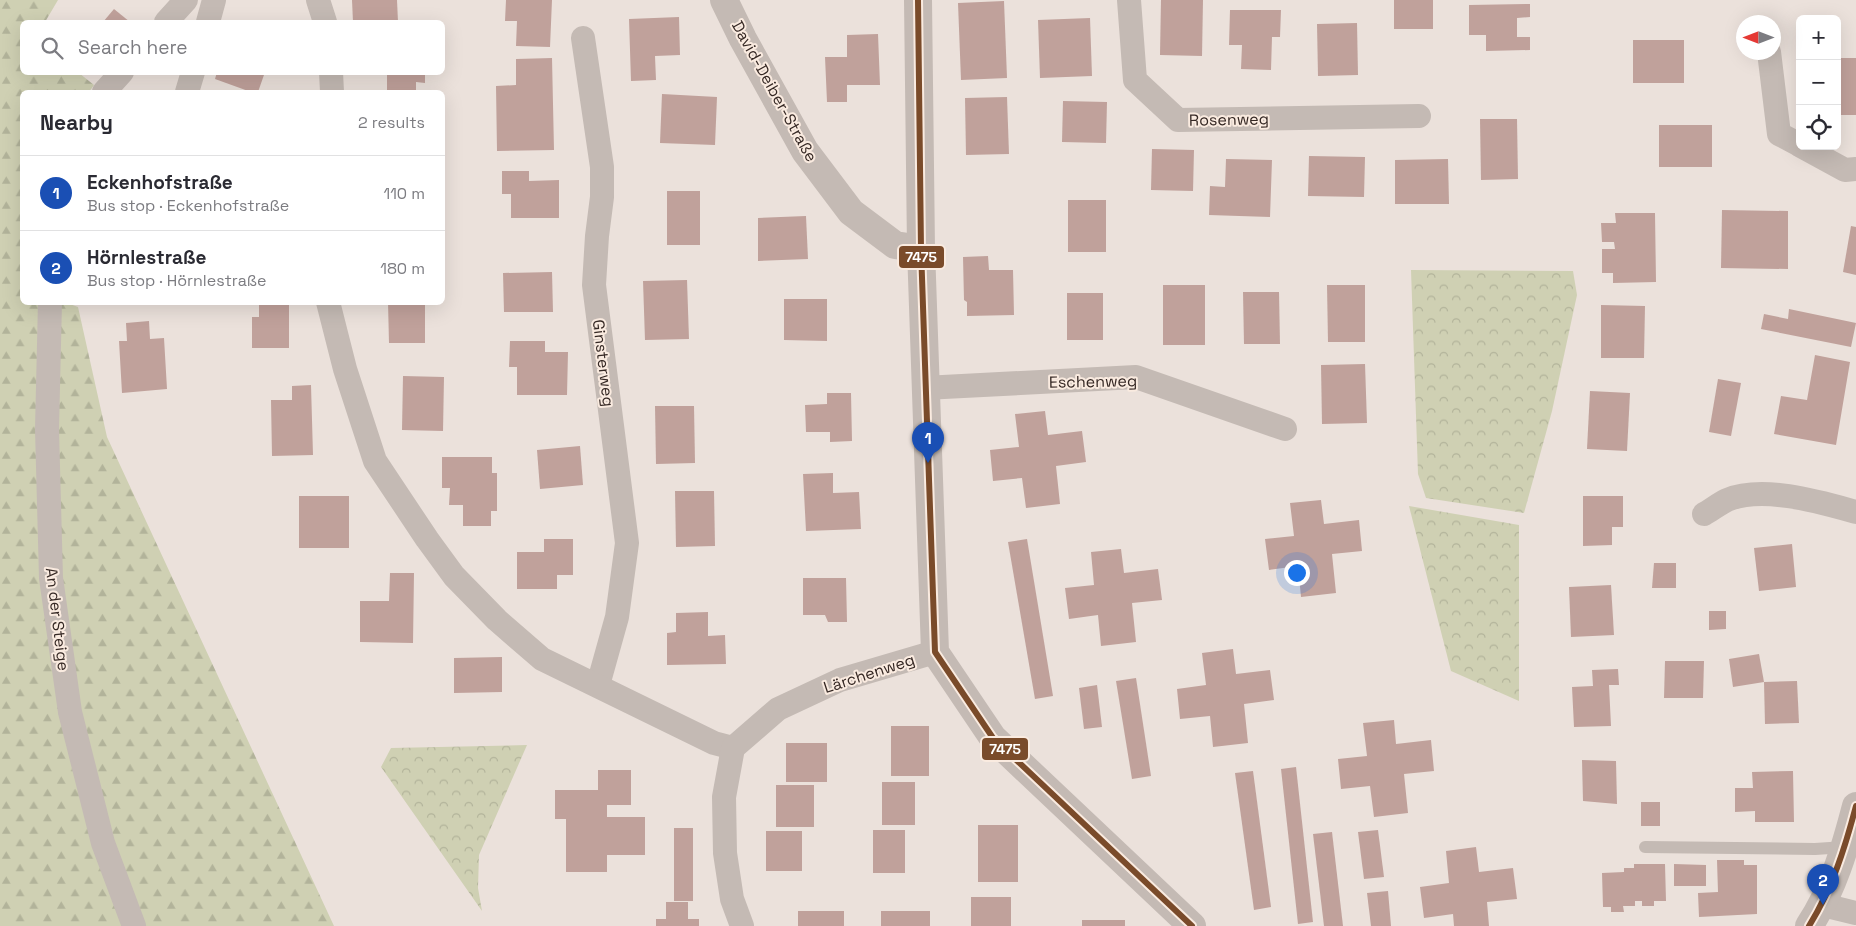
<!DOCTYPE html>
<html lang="en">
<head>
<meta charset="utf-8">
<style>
	body { margin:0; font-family:"Space Grotesk",sans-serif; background:#f7f7f7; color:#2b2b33 }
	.controls { position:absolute; right:15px; top:15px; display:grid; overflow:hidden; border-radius:8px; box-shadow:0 5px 20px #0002 }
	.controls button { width:45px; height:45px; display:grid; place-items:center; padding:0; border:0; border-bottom:1px solid #e1e1e2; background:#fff; color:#2b2b33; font:25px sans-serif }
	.compass { position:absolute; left:1736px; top:15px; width:45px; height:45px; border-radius:50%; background:#fff; box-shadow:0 5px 20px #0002; rotate:270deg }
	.you { position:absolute; left:1296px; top:572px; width:18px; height:18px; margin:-12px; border:4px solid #fff; border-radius:50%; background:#1a73e8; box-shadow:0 0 0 8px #1a73e833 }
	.badge { display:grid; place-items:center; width:32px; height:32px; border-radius:50%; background:#7c3aed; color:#fff; font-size:16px; font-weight:700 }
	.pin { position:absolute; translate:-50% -41px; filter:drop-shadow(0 1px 2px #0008) }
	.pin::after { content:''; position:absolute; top:26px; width:18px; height:15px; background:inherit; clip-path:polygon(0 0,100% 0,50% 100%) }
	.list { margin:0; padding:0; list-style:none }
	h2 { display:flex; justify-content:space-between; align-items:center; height:65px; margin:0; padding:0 20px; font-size:21px }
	h2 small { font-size:16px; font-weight:400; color:#7c7c81 }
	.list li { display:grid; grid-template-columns:32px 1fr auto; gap:15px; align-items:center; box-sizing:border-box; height:75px; padding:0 20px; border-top:1px solid #e1e1e2 }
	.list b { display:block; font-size:19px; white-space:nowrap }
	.list p { margin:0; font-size:16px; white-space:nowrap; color:#7c7c81 }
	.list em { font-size:16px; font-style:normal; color:#7c7c81 }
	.icon { flex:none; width:28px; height:28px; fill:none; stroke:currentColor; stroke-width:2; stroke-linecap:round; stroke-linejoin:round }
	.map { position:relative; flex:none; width:1856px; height:926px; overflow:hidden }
	.search { position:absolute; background:#fff; box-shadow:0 5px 20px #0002; left:20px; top:20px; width:425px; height:55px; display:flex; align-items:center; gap:12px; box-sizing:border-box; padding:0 18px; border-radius:8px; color:#7c7c81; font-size:19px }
	.panel { position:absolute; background:#fff; box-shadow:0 5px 20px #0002; left:20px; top:90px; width:425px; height:215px; border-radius:8px }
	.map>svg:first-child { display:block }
	.forest { fill:url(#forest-firs) }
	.park { fill:url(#park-crowns) }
	.building { fill:#c0a19b }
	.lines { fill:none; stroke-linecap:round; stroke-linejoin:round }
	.service { stroke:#c4bab4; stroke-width:12 }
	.minor { stroke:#c4bab4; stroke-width:24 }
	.tertiary { stroke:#c4bab4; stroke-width:28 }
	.bus-1-casing { stroke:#faebe0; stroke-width:10 }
	.bus-1 { stroke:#7a4b2a; stroke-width:6 }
	.labels { text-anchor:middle; stroke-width:4; stroke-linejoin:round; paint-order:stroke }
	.street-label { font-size:16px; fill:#342723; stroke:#faebe0 }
	.line-badge { stroke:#faebe0; stroke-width:2 }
	.badge-label { font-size:14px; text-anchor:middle; font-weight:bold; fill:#fff }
</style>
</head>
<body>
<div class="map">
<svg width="1856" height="926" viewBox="0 0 1856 926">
	<defs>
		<pattern id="forest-firs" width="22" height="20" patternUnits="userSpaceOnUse" patternTransform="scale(1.25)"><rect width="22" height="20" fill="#cfd0b3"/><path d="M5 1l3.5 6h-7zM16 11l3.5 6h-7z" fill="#b2b39a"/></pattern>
		<pattern id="park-crowns" width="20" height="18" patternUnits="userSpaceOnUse" patternTransform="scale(1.25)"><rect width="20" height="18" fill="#cfd0b3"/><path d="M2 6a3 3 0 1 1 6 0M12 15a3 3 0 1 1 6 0" fill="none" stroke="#b2b39a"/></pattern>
	</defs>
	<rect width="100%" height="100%" fill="#ebe1db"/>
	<polygon class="forest" points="0,0 58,0 45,22 22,22 22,72 79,73 94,85 89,92 22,92 22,302 67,303 78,307 107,437 334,926 0,926"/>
	<g class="park">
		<polygon points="1411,270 1573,271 1577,295 1552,411 1524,513 1426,498 1418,474"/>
		<polygon points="1409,506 1519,525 1519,701 1451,671"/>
		<polygon points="527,745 479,855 478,888 482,911 381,767 391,748"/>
	</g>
	<g class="building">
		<polygon points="352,0 397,0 398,22 353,22"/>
		<polygon points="506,0 552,0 550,47 516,46 517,21 505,21"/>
		<polygon points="1161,0 1203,0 1202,56 1160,55"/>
		<rect x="1394" y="0" width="39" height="29"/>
		<polygon points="1004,1 1007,78 961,80 958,3"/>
		<polygon points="1530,4 1530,17 1517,18 1517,37 1530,37 1530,50 1486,51 1486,35 1469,35 1469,5"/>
		<polygon points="114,9 130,22 103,22"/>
		<polygon points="1230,10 1281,10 1280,37 1272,37 1271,70 1241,69 1242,45 1229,45"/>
		<polygon points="679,17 680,55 655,56 656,80 631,81 629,19"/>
		<polygon points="1090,18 1092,76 1040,78 1038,20"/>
		<polygon points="1357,23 1358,75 1318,76 1317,24"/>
		<polygon points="878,34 880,85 847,85 847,102 827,102 825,57 847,57 847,35"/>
		<rect x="1633" y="40" width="51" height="43"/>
		<polygon points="552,58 554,150 497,151 496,86 516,85 516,59"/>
		<rect x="1837" y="58" width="19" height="57"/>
		<polygon points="217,72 265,72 258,92 251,92 215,79"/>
		<polygon points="380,72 425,72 425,83 416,82 416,92 387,92 387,74 380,74"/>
		<polygon points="662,94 717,97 715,145 660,143"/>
		<polygon points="1007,97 1009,154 966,155 965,98"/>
		<polygon points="1063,101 1107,102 1106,143 1062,142"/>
		<polygon points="1480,119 1517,119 1518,179 1481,180"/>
		<rect x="1659" y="125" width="53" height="42"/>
		<polygon points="1152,149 1194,150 1193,191 1151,190"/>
		<polygon points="1309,156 1365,157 1364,197 1308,196"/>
		<polygon points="1226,159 1272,160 1270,217 1209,215 1210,186 1225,187"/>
		<polygon points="1448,159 1449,204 1395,204 1395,160"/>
		<polygon points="502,171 529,171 529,181 559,180 559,218 511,218 511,194 502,194"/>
		<rect x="667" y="191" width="33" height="54"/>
		<rect x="1068" y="200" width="38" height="52"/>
		<polygon points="1722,210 1788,211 1788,269 1721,268"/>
		<polygon points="1615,213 1655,213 1656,282 1613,283 1613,273 1602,273 1602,249 1615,249 1614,242 1602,242 1601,223 1616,223"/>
		<polygon points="806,216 808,259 758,261 758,218"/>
		<polygon points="1851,226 1856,227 1856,275 1843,272"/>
		<polygon points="988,256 989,270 1013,270 1014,315 967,316 967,302 964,300 963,257"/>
		<polygon points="552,272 553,312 504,312 503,273"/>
		<polygon points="687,280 689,339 645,340 643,281"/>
		<rect x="1163" y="285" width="42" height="60"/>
		<polygon points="1327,285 1365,285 1365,342 1328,342"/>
		<polygon points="1243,292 1279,292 1280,344 1244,344"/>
		<rect x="1067" y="293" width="36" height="47"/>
		<polygon points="784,299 827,299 827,341 784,340"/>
		<polygon points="259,302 289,302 289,348 252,348 252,317 259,317"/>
		<polygon points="388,302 425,302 425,343 389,343"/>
		<polygon points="1601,305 1645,306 1644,358 1601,358"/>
		<polygon points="1789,309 1856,323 1851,347 1761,329 1764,314 1788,319"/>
		<polygon points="149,321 150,339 164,338 167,389 122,393 119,341 127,341 126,323"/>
		<polygon points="510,341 545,341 545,352 568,352 567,395 517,395 517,367 509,367"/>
		<polygon points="1815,355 1850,362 1836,445 1774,434 1781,396 1807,400"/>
		<polygon points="1365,364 1367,423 1322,424 1321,365"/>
		<polygon points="403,376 444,377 443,431 402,430"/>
		<polygon points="1718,379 1741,383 1731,436 1709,432"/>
		<polygon points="311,385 313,455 272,456 271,400 292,400 292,386"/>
		<polygon points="1590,391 1630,393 1627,451 1587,449"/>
		<polygon points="827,393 851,393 852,441 830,442 830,432 806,432 805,405 827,404"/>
		<polygon points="655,406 694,406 695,463 656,464"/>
		<polygon points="1045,411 1048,435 1082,431 1086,462 1056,466 1060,504 1026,508 1022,478 993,481 990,450 1019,447 1015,414"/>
		<polygon points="580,446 583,485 540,489 537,450"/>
		<polygon points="442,457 492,457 492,473 497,473 497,511 491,511 491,526 463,526 463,505 449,505 450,488 442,488"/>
		<polygon points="833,473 833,493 859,492 861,529 806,531 803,474"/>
		<polygon points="675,491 714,491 715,546 676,547"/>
		<rect x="299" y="496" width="50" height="52"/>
		<polygon points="1583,496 1623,496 1623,527 1612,527 1612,545 1583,546"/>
		<polygon points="1321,500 1324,524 1359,520 1362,551 1332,554 1336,593 1301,597 1298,566 1269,570 1265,539 1294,536 1290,503"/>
		<polygon points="544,539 573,539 573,575 557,575 557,589 517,589 517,552 544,552"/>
		<polygon points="1027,539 1053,696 1035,699 1008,542"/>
		<polygon points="1792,544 1796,587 1759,591 1754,548"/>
		<polygon points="1121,549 1124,573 1158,569 1162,600 1132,603 1136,642 1101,646 1098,615 1069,619 1065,588 1094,585 1091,552"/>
		<polygon points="1654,563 1676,563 1676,588 1652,588"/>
		<polygon points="390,573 414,573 413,643 360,642 360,601 389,601"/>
		<polygon points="803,578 846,578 847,622 828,622 825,615 803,615"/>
		<polygon points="1611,585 1614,635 1571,637 1569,587"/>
		<polygon points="1709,611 1726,611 1726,629 1709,630"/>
		<polygon points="708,612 708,636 725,635 726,664 667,665 667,633 676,632 676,613"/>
		<polygon points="1233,649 1236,674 1270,670 1274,700 1244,704 1248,743 1213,747 1210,716 1180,719 1177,689 1206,685 1202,653"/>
		<polygon points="1759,654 1764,682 1733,687 1729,659"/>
		<polygon points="502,657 502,692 454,693 454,658"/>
		<polygon points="1665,661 1704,661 1703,698 1664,698"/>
		<polygon points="1618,669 1619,685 1609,685 1611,726 1574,727 1572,687 1593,686 1592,670"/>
		<polygon points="1136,678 1151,776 1132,779 1116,681"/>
		<polygon points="1797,681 1799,723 1765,724 1764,682"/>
		<polygon points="1097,685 1102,727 1084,729 1079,688"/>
		<polygon points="1394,720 1396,744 1431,740 1434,771 1404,774 1408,813 1374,817 1370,786 1341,789 1338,759 1367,756 1363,723"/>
		<rect x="891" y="726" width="38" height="50"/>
		<rect x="786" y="743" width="41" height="39"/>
		<polygon points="1582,760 1616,761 1617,804 1583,801"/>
		<polygon points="1296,767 1313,922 1298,924 1281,769"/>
		<polygon points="598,770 631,770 631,805 607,805 607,817 645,817 645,855 607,855 607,872 566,872 566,819 555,819 555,790 598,790"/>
		<polygon points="1253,771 1271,907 1254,910 1235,773"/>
		<polygon points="1793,771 1794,822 1755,822 1755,811 1735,812 1735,788 1753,788 1752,772"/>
		<rect x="882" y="782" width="33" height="43"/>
		<rect x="776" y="785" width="38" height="42"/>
		<rect x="1641" y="802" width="19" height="24"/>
		<rect x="978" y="825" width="40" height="57"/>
		<rect x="674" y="828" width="19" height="73"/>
		<rect x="873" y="830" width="32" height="43"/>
		<polygon points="1378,830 1384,877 1364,879 1358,832"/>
		<rect x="766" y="831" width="36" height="40"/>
		<polygon points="1332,832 1343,926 1324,926 1313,834"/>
		<polygon points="1476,847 1479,872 1513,868 1517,899 1487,902 1489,926 1454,926 1453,914 1424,918 1420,887 1449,883 1446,851"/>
		<polygon points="1717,860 1744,860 1744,865 1757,865 1757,914 1699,917 1698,893 1718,892"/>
		<polygon points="1634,864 1665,864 1666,901 1654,901 1654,906 1642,906 1642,901 1635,901 1635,906 1623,906 1624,912 1611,912 1611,907 1603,907 1602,873 1624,872 1624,868 1634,868"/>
		<polygon points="1674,864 1706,865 1706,886 1674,886"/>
		<polygon points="1388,891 1391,926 1371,926 1367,893"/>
		<rect x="971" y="897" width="40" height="29"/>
		<polygon points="666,902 688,902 688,919 699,919 699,926 656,926 656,919 666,919"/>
		<rect x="798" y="911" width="46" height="15"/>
		<rect x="881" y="911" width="49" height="15"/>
		<rect x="1082" y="920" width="43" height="6"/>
	</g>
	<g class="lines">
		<polyline class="service" points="1645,847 1815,849 1845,847"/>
		<g class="minor">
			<polyline points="318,0 325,22"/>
			<polyline points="1129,0 1135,80 1178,120 1419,116"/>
			<polyline points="166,22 186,0"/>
			<polyline points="208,22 214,0"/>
			<polyline points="583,38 602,167 602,197 597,236 594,285 627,543 617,617 598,685"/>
			<polyline points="1769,52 1779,134 1800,145"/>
			<polyline points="331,72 332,92"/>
			<polyline points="104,92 122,72"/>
			<polyline points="187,92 193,72"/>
			<polyline points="1801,146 1845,170 1856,169"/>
			<polyline points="50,302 47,429 51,578 70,712 103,843 134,926"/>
			<polyline points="328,302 345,369 375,461 427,539 454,576 497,620 542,659 714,743 733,748"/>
			<polyline points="924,388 1136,377 1285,429"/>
			<path d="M1704,514C1711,510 1719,504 1727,500C1763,485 1820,502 1856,512"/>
			<polyline points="1823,905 1856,913"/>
			<polyline points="742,926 732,899 725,853 724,797 733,748 778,709 840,680 935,652"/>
		</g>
		<g class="tertiary">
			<polyline points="724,0 743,39 805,151 851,212 895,245 921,249"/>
			<polyline points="918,0 921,249 935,652 993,738 1192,926"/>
			<path d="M1809,926C1833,890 1845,848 1856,806"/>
		</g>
		<g class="bus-1-casing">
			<g id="bus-1">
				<polyline points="918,0 921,249 935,652 993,738 1192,926"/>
				<path d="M1809,926C1832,889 1845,848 1856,806"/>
			</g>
		</g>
		<use href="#bus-1" class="bus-1"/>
	</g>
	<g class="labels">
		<g class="street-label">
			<text transform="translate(775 91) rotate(61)" y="6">David-Deiber-Straße</text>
			<text transform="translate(1229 119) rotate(-1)" y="6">Rosenweg</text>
			<text transform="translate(604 363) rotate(83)" y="6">Ginsterweg</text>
			<text transform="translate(1093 381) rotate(-1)" y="6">Eschenweg</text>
			<text transform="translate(58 619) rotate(83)" y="6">An der Steige</text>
			<text transform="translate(869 673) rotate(-18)" y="6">Lärchenweg</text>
		</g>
	</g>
	<g class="line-badge">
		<rect x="898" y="245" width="47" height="24" rx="5" fill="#7a4b2a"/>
		<rect x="981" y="737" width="48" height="24" rx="5" fill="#7a4b2a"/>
	</g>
	<g class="badge-label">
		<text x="921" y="262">7475</text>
		<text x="1005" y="754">7475</text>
	</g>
</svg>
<div class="controls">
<button>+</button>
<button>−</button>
<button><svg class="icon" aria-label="locate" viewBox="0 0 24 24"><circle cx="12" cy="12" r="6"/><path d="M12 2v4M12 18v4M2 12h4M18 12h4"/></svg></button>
</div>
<svg class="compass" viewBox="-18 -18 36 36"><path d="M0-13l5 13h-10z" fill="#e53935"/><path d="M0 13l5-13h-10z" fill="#7c7c81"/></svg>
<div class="you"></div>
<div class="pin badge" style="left:928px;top:463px;background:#1a4fb4">1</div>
<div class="pin badge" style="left:1823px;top:905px;background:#1a4fb4">2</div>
<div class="search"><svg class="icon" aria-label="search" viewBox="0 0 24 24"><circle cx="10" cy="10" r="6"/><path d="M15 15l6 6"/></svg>Search here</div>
<section class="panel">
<h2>Nearby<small>2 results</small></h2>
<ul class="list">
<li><span class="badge" style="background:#1a4fb4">1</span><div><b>Eckenhofstraße</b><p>Bus stop · Eckenhofstraße</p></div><em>110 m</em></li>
<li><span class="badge" style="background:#1a4fb4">2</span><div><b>Hörnlestraße</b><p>Bus stop · Hörnlestraße</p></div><em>180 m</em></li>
</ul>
</section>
</div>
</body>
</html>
